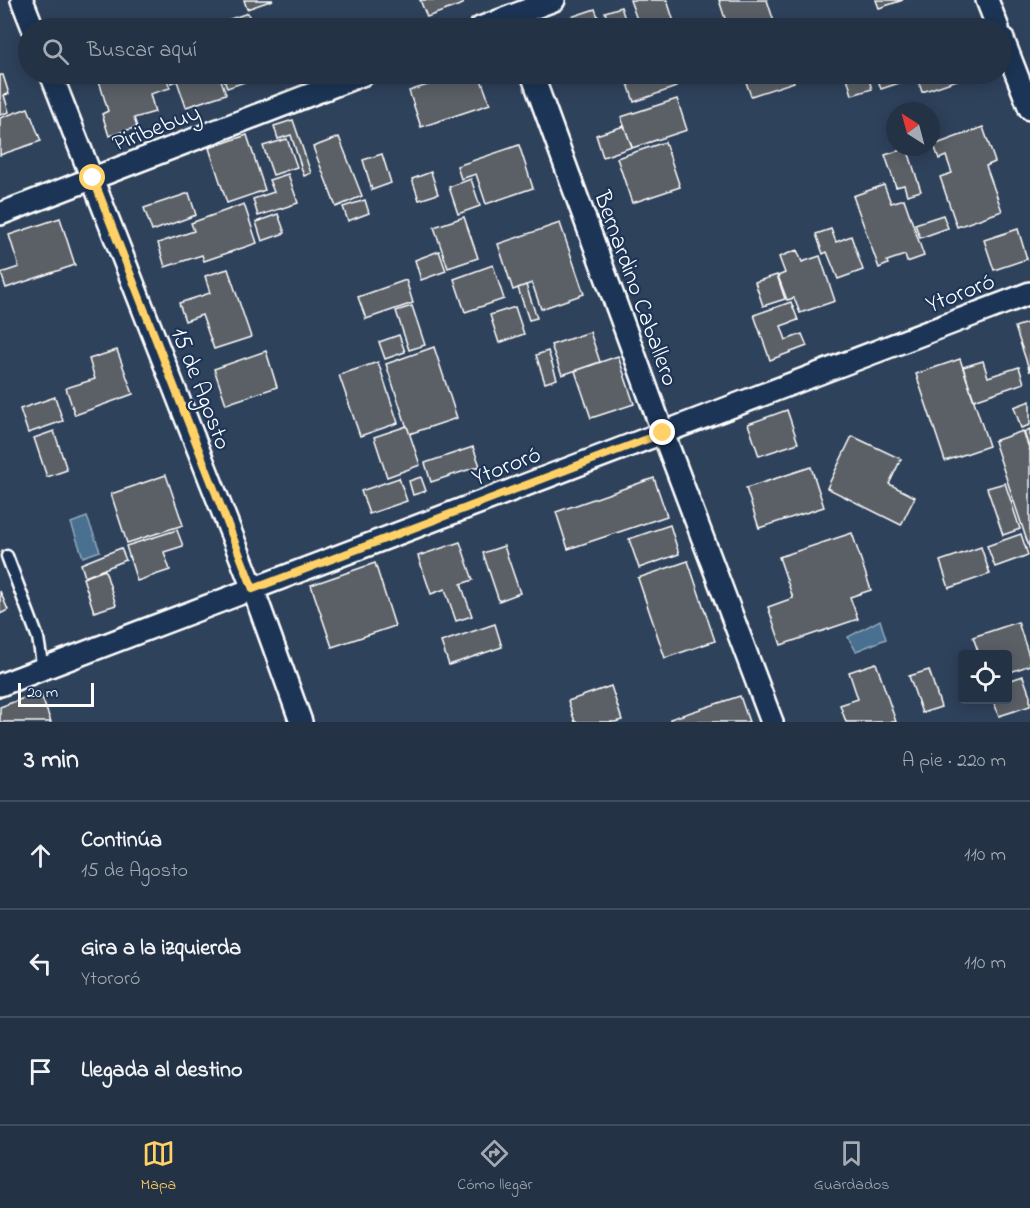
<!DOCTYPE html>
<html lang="es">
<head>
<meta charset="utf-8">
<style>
	body { margin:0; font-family:"Indie Flower",sans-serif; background:#2f3e50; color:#f1f3f6 }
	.controls { position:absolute; right:18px; bottom:18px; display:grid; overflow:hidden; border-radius:6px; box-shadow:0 3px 15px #0003 }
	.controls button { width:54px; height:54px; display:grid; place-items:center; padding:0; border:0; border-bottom:2px solid #404d5e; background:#233245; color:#f1f3f6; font:30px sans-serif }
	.compass { position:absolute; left:886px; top:102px; width:54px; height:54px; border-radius:50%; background:#233245; box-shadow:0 3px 15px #0003; rotate:324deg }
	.scale { position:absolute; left:18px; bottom:15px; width:76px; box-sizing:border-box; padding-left:6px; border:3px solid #fff; border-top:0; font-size:16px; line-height:21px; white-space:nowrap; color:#fff; -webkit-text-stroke:4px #1d3557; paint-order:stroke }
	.stop { position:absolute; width:18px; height:18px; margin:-14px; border:4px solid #ffd166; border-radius:50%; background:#fff }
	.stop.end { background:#ffd166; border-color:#fff; box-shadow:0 2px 6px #0008 }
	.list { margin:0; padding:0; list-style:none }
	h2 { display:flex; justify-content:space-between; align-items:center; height:78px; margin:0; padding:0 24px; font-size:26px }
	h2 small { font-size:20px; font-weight:400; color:#a3aab3 }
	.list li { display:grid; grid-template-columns:39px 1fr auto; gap:18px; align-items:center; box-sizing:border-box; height:108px; padding:0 24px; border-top:2px solid #404d5e }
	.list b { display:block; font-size:22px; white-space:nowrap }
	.list p { margin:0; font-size:20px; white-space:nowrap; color:#a3aab3 }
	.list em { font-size:20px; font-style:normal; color:#a3aab3 }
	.icon { flex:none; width:33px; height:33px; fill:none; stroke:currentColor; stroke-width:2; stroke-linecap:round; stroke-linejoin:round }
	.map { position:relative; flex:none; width:1030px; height:722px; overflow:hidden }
	.search { position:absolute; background:#233245; box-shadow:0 3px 15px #0003; left:18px; right:18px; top:18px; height:66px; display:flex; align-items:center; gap:15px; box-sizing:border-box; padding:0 21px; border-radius:33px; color:#a3aab3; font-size:22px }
	.sheet { height:402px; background:#233245 }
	nav { display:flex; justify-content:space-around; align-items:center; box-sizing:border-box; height:84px; border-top:2px solid #404d5e; background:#233245; font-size:16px; color:#a3aab3 }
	nav a { display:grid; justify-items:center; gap:3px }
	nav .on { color:#ffd166 }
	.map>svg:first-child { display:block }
	.water { fill:#486f90; stroke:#91a9bc; stroke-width:1.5 }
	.building { fill:#5a6166; stroke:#fff; stroke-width:1.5 }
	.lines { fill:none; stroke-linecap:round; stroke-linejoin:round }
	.service-casing { stroke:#fff; stroke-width:15 }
	.minor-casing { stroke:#fff; stroke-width:26 }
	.service { stroke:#1d3557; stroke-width:10 }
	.minor { stroke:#1d3557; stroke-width:21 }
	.route { stroke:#ffd166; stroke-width:8 }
	.labels { text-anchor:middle; stroke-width:4.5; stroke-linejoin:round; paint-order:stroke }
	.street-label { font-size:24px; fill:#fff; stroke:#1d3557 }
</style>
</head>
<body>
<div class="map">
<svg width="1030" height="722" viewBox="0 0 1030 722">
	<rect width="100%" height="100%" fill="#2f425c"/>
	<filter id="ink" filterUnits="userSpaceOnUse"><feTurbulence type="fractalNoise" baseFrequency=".0167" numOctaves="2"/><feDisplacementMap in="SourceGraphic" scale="12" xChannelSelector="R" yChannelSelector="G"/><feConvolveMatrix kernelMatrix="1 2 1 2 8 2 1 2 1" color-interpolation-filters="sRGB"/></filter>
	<g filter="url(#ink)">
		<g class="water">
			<polygon points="87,517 100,551 83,557 71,523"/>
			<polygon points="880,620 886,639 856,651 848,637"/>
		</g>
		<g class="building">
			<polygon points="244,0 273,0 247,9"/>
			<polygon points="420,0 464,0 463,4 427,17"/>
			<polygon points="630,0 667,0 675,25 666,28 640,28"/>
			<polygon points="719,0 767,0 776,28 728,28"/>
			<polygon points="876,0 903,0 879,8"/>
			<polygon points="621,7 628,28 610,28 605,12"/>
			<polygon points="595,9 602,28 554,28 553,23"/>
			<polygon points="248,13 253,28 207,28 206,27"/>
			<polygon points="97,74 165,74 170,88 150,94 155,112 134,118 137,127 109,136 102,114 108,111"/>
			<polygon points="168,74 219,74 226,94 186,107 177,81 171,83"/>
			<polygon points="222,74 268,74 227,88"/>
			<polygon points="461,74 479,74 490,104 421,127 409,91"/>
			<polygon points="625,74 672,74 676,87 634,102"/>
			<polygon points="743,74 791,74 794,82 751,96"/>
			<polygon points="846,74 867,74 872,89 852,95"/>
			<polygon points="876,74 958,74 960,79 922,92 917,77 881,89"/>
			<polygon points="0,75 3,75 9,94 4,95 9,112 0,115"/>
			<polygon points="677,99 687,130 632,148 621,117"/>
			<polygon points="28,108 41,141 0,155 0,118"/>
			<polygon points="293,120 311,173 304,176 291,135 278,139 274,126"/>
			<polygon points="624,126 632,147 603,157 596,135"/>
			<polygon points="983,127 995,162 986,166 1002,211 957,227 940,177 952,173 946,156 939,159 934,145"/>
			<polygon points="247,135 265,190 227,203 209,148"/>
			<polygon points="339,137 362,196 336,207 313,147"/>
			<polygon points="287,139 297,167 273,175 263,146"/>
			<polygon points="665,142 680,187 632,203 617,158"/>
			<polygon points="519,145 533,188 486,204 476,174 461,179 457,166"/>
			<polygon points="907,148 921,191 907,195 904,185 896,187 885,155"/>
			<polygon points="382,154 391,183 372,190 363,160"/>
			<polygon points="431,172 438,194 419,200 412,179"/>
			<polygon points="288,174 298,203 258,216 253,199 274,192 269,180"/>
			<polygon points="471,179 480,206 458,214 449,187"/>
			<polygon points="884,185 891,203 904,199 924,256 907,262 905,255 887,261 888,264 879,268 853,196"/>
			<polygon points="189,193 196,215 152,231 144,208"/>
			<polygon points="365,200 369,213 348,221 343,207"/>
			<polygon points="244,204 257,243 204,261 202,255 165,267 158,243 194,231 191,223"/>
			<polygon points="278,214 285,233 262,241 256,222"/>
			<polygon points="943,215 948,228 920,238 915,224"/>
			<polygon points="464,217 478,258 448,268 434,227"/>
			<polygon points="60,218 75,265 6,288 1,273 19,267 9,235"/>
			<polygon points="560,223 584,294 541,309 532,283 513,290 498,244"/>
			<polygon points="831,229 836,242 851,236 863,270 838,279 827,252 823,254 816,234"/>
			<polygon points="1018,229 1027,259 994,270 984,240"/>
			<polygon points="797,250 802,262 820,256 835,301 800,313 794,298 787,300 778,276 785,273 779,257"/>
			<polygon points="439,251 446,271 421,280 415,260"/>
			<polygon points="493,265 504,299 465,312 454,279"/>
			<polygon points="228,269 251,337 214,349 202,315 185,321 179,303 210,293 205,276"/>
			<polygon points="777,275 785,299 763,306 755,282"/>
			<polygon points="406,280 413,303 366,319 358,297"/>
			<polygon points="526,285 537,318 529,320 518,288"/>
			<polygon points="791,302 798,320 781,326 786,340 802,334 807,346 770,360 754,315"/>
			<polygon points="412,306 425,345 409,350 396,311"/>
			<polygon points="515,307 524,334 499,343 490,315"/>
			<polygon points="1030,322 1030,372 1015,327"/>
			<polygon points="590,332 600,362 562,375 551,345"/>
			<polygon points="399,335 405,352 385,359 379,342"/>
			<polygon points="434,347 457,418 409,434 386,364"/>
			<polygon points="117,350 133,394 75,415 66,388 95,379 89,359"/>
			<polygon points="266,351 277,387 226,404 214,369"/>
			<polygon points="548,351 557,379 545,383 536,355"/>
			<polygon points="618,356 634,404 591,418 575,371"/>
			<polygon points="960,359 989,446 945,461 916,374"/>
			<polygon points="983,361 988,377 1019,367 1024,383 974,400 963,367"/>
			<polygon points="378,362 398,423 360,436 339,375"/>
			<polygon points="55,397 63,421 28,433 20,409"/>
			<polygon points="1030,401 1030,425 1021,428 1014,407"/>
			<polygon points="787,410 798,443 759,456 748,424"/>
			<polygon points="407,426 420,465 387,477 374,437"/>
			<polygon points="1030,429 1030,451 1024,432"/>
			<polygon points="54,431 67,470 47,477 34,438"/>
			<polygon points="1023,431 1030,451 1030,550 994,441"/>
			<polygon points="852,436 901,459 889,484 915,497 901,525 827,488"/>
			<polygon points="473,447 480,466 431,482 425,463"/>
			<polygon points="811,467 824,507 759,528 746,488"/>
			<polygon points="166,475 183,525 127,543 111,494"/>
			<polygon points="421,477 426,491 413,495 409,481"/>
			<polygon points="399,478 407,501 369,514 361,491"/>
			<polygon points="654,478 667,516 568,549 556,512"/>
			<polygon points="1005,483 1020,529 1003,535 987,488"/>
			<polygon points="670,525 679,554 639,568 629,539"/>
			<polygon points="177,530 183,546 164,552 170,570 137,581 126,546"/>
			<polygon points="852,533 871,590 850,597 858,619 781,645 768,607 793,598 779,557"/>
			<polygon points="1021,534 1028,555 995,567 987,546"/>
			<polygon points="460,542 473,580 461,584 472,616 456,621 445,589 431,594 418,556"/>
			<polygon points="504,546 520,593 499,601 483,553"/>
			<polygon points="981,547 990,574 949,588 940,561"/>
			<polygon points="121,548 126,560 85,577 81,564"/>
			<polygon points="688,561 715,641 665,658 638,578"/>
			<polygon points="375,563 395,626 332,647 311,585"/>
			<polygon points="105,570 116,605 94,612 83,578"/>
			<polygon points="0,591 8,610 0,614"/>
			<polygon points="1018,622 1030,659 1030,665 1008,673 1008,654 979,654 973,637"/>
			<polygon points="495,624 502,647 449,665 441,642"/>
			<polygon points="876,663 896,722 846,722 840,705 858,699 849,672"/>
			<polygon points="929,670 941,707 922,713 909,676"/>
			<polygon points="1023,676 1030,696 1030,706 999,716 993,700 1008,700 1008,681"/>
			<polygon points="611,686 622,720 615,722 575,722 568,701"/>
			<polygon points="40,692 51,722 0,722 0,707"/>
			<polygon points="740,696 749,722 670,722 670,719"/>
		</g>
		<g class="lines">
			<g class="service-casing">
				<polyline id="service" points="7,556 38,638 43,669"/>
			</g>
			<g class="minor-casing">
				<g id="minor">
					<polyline points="22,0 33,28"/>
					<polyline points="987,0 998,28"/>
					<polyline points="480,28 554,0"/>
					<polyline points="1002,37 1030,109"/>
					<polyline points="51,74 253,589 301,722"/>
					<polyline points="532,74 663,433 772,722"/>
					<polyline points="0,214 364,74"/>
					<polyline points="0,685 1030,293"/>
				</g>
			</g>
			<use href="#service" class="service"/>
			<use href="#minor" class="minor"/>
		</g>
	</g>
	<g class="lines" filter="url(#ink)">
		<polyline class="route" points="93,178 253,589 663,433"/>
	</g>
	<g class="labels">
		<g class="street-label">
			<text transform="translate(156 127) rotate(-21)" y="8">Piribebuy</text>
			<text transform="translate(637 288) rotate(70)" y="8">Bernardino Caballero</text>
			<text transform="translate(960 292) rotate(-21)" y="8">Ytororó</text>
			<text transform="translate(202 388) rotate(69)" y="8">15 de Agosto</text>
			<text transform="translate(506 465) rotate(-21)" y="8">Ytororó</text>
		</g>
	</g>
</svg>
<div class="controls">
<button><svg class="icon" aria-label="locate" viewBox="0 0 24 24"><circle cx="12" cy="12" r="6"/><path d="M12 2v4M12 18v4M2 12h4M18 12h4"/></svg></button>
</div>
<svg class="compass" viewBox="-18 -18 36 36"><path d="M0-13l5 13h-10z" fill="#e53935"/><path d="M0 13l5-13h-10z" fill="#a3aab3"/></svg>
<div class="scale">20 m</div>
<div class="stop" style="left:93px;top:178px"></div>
<div class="stop end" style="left:663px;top:433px"></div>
<div class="search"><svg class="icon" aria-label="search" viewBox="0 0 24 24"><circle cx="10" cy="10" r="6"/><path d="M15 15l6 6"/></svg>Buscar aquí</div>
</div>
<section class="sheet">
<h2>3 min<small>A pie · 220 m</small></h2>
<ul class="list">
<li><svg class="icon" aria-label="ahead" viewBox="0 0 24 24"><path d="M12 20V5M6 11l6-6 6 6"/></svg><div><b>Continúa</b><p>15 de Agosto</p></div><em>110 m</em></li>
<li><svg class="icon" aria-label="left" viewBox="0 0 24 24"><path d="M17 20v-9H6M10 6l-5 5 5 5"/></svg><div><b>Gira a la izquierda</b><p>Ytororó</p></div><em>110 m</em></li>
<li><svg class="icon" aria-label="arrive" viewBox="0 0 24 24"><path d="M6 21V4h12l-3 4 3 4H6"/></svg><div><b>Llegada al destino</b></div></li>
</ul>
</section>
<nav>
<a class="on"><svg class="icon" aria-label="map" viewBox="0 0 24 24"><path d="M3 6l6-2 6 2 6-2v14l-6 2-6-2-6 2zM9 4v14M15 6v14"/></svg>Mapa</a>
<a><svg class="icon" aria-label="directions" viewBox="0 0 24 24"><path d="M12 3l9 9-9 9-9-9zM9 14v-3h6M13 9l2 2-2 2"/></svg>Cómo llegar</a>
<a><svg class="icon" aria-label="saved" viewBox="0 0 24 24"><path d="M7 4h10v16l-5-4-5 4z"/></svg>Guardados</a>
</nav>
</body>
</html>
